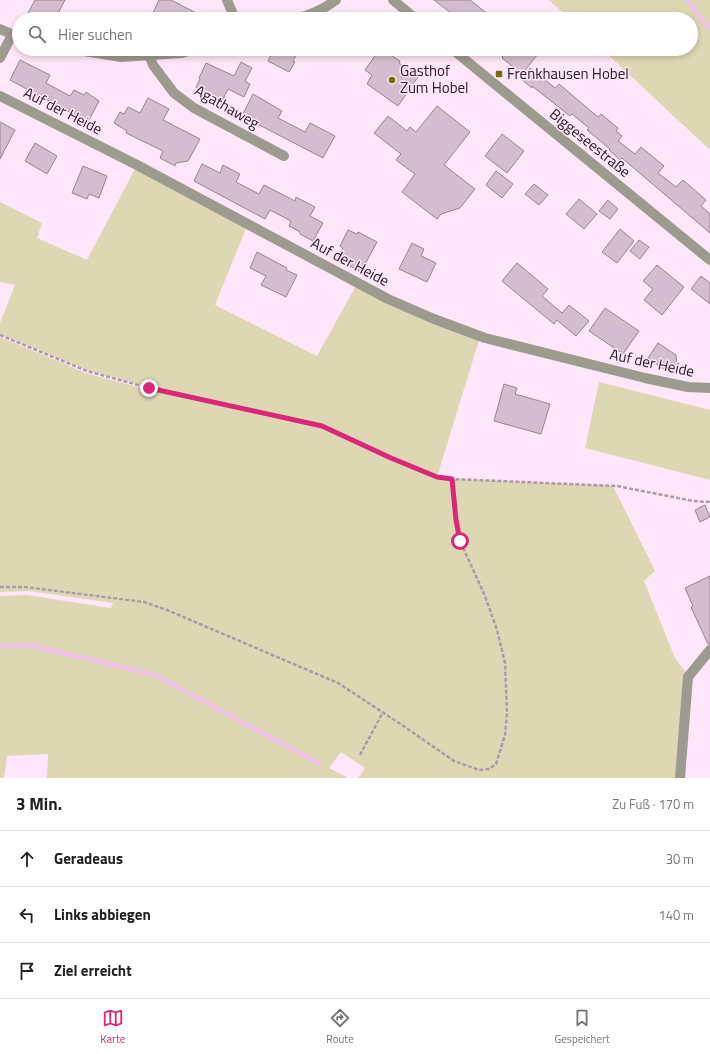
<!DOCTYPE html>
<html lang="de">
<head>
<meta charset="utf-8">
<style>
	body { margin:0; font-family:"Titillium Web",sans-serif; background:#f2f2f2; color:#222 }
	.stop { position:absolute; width:12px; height:12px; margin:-9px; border:3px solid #db2777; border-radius:50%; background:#fff }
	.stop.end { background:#db2777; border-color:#fff; box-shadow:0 1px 4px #0008 }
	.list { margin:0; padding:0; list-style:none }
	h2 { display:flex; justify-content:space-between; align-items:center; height:52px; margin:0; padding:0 16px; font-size:17px }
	h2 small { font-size:13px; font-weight:400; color:#767676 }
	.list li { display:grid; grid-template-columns:26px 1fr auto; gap:12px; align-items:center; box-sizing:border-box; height:56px; padding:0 16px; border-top:1px solid #e0e0e0 }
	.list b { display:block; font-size:15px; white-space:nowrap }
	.list em { font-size:13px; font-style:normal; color:#767676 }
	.icon { flex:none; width:22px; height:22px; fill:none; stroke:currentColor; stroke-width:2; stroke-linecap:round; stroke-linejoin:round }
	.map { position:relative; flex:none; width:710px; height:778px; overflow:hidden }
	.search { position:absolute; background:#fff; box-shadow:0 2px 6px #0003; left:12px; right:12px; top:12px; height:44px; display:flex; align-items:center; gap:10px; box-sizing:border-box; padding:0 14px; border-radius:22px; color:#767676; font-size:15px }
	.sheet { height:220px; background:#fff }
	nav { display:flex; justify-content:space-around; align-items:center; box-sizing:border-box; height:56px; border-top:1px solid #e0e0e0; background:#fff; font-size:11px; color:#767676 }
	nav a { display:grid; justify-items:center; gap:2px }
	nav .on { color:#db2777 }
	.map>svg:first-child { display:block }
	.green { fill:#ddd7b4 }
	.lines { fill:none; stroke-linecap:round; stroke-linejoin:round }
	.stream { stroke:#f0c3e5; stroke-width:4.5 }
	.building { fill:#d4bdce; stroke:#998393 }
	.path { stroke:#ad9aa7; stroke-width:2.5; stroke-dasharray:4 2; stroke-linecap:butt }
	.minor { stroke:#9d9b90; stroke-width:10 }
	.route { stroke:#db2777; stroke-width:5 }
	.poi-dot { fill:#7a6b05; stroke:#ffe6f8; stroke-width:1.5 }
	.labels { text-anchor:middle; stroke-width:3; stroke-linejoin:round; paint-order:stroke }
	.poi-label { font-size:15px; fill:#2a2127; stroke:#ffe6f8; text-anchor:start }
	.street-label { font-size:15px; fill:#2a2127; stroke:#ffe6f8 }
</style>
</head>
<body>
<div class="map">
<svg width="710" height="778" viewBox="0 0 710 778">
	<rect width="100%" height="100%" fill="#ffe6f8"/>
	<g class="green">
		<polygon points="549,0 710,0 710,150 602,49 691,49 691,19 570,19"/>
		<polygon points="137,165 247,226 215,305 317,356 357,284 480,337 437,477 452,479 613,486 655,571 644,581 675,658 688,675 678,778 358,778 365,768 341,752 329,768 348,778 47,778 48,754 7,756 4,778 0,778 0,596 27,595 111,608 113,603 29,591 0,592 0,337 86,373 148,390 322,428 391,460 427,473 322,425 149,387 88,370 0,334 0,323 15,285 0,282 0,202 42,223 37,238 87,260"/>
		<polygon points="599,382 710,410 710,480 585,448"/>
	</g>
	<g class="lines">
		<g class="stream">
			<polyline points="687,0 710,30"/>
			<polyline points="0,646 29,645 155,675 320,764"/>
		</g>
	</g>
	<g class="building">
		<polygon points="35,0 65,0 55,19 40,19 28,13"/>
		<polygon points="159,0 171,0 208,19 160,19 152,15"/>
		<polygon points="434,0 470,0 494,19 459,19"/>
		<polygon points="274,49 289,49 297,53 293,61 295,62 289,72 268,61"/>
		<polygon points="380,49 382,49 400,61 399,63 418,77 398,106 367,84 372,75 365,70"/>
		<polygon points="494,49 542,49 522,74 502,58 503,57"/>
		<polygon points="20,60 50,75 46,83 70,96 74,90 84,95 86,92 99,101 88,122 10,80"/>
		<polygon points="241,62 252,68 245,81 250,84 244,97 228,89 222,101 196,87 200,79 199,78 206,63 234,76"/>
		<polygon points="530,68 555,88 559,84 598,117 601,114 618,128 616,131 622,136 618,141 635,154 641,147 664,166 658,173 676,187 683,180 706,200 701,206 710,214 710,233 622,158 620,160 609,150 610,149 587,130 589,128 572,114 570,116 532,86 532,88 521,79"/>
		<polygon points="253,94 282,111 278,118 305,132 310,123 335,136 323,158 242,116"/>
		<polygon points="148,98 169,109 163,120 200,139 188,161 176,163 175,166 160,158 163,151 126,133 127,131 114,123 120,112 124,114 128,107 140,113"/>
		<polygon points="437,106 470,132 444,165 475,189 460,208 441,214 437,219 402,192 415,174 396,160 401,154 374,133 388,116 407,131 410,127 416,132"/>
		<polygon points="0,122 15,130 0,159"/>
		<polygon points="502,134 524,151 507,173 485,156"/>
		<polygon points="35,143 57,156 47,174 25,161"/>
		<polygon points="202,164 220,173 223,165 240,174 236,182 259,194 264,185 295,201 296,197 315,207 310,216 323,223 313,241 300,234 300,232 289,226 291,221 270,210 265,219 194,181"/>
		<polygon points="83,166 107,176 99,198 89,194 87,199 72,193"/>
		<polygon points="496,171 513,184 502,198 486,185"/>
		<polygon points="534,184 548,195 539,205 525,194"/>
		<polygon points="579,199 597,214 584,229 566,214"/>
		<polygon points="608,200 618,209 610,219 599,211"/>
		<polygon points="620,229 634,241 617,263 602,252"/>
		<polygon points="348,230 357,234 358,232 377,242 361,272 337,259 343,248 340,246"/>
		<polygon points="639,240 649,247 640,259 630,251"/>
		<polygon points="412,243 424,249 421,256 436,263 427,282 399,269"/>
		<polygon points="257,252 287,268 286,270 297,275 286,297 261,285 266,276 250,268"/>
		<polygon points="517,263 548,289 542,296 562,313 569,305 589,321 576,336 557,320 554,324 502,281"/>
		<polygon points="657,265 684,287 662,315 644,300 653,289 643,281"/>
		<polygon points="701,276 710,283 710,304 691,289"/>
		<polygon points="605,308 639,331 623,354 589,331"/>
		<polygon points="658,343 676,355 677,364 674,368 665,370 648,358"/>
		<polygon points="504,384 517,388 515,394 550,404 541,434 494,421"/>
		<polygon points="705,505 710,517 700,522 695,510"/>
		<polygon points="710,576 710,644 708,644 691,607 693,606 685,588"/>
	</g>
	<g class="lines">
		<g class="path">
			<polyline points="0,335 87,371 149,388 322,426 391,459 437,477 452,479 617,486 693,501 710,502"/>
			<polyline points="0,587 25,587 144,602 167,610 338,683 402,725 454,761 479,770 489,769 496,764 505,735 507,713 505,663 497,630 485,596 460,541 456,520 452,479"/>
			<polyline points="360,755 383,712"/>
		</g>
		<g class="minor">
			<polyline points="227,0 235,19"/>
			<polyline points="393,0 416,19"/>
			<path d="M296,19C310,15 324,9 336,0"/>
			<polyline points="0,29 19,37"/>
			<polyline points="72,49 121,57 182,53 195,49"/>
			<polyline points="452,49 710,260"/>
			<polyline points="149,55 153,65 174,93 194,108 284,156"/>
			<polyline points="0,58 12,35"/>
			<polyline points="0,96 137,165 388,299 434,319 485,338 645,378 688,387 710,388"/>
			<polyline points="680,778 688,677 710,650"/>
		</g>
	</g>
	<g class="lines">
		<polyline class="route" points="149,388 322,426 391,458 437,477 452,479 456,520 460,541"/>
	</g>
	<g class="poi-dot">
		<rect x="495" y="70" width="8" height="8" rx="2"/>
		<circle cx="392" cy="80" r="4"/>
	</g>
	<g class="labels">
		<g class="poi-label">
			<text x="400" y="76">Gasthof<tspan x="400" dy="17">Zum Hobel</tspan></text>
			<text x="507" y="79">Frenkhausen Hobel</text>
		</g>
		<g class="street-label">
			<text transform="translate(227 107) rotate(30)" y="5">Agathaweg</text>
			<text transform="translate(63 111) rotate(27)" y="5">Auf der Heide</text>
			<text transform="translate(590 143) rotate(39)" y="5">Biggeseestraße</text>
			<text transform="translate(350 262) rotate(28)" y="5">Auf der Heide</text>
			<text transform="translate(652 363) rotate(12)" y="5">Auf der Heide</text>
		</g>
	</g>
</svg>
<div class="stop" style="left:460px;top:541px"></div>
<div class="stop end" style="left:149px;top:388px"></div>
<div class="search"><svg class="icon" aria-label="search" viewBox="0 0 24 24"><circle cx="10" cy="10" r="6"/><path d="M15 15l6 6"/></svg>Hier suchen</div>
</div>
<section class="sheet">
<h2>3 Min.<small>Zu Fuß · 170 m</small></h2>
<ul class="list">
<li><svg class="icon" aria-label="ahead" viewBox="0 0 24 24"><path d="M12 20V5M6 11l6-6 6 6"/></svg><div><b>Geradeaus</b></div><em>30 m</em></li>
<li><svg class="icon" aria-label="left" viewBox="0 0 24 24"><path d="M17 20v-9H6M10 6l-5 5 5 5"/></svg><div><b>Links abbiegen</b></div><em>140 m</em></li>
<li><svg class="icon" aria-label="arrive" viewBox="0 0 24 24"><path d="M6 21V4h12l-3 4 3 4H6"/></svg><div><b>Ziel erreicht</b></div></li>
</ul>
</section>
<nav>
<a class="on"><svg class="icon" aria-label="map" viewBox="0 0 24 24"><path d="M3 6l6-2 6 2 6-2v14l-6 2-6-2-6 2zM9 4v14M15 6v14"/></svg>Karte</a>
<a><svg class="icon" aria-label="directions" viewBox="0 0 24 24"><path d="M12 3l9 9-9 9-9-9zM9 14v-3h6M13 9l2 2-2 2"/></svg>Route</a>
<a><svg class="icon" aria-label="saved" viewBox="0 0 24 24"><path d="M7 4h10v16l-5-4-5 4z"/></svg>Gespeichert</a>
</nav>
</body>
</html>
